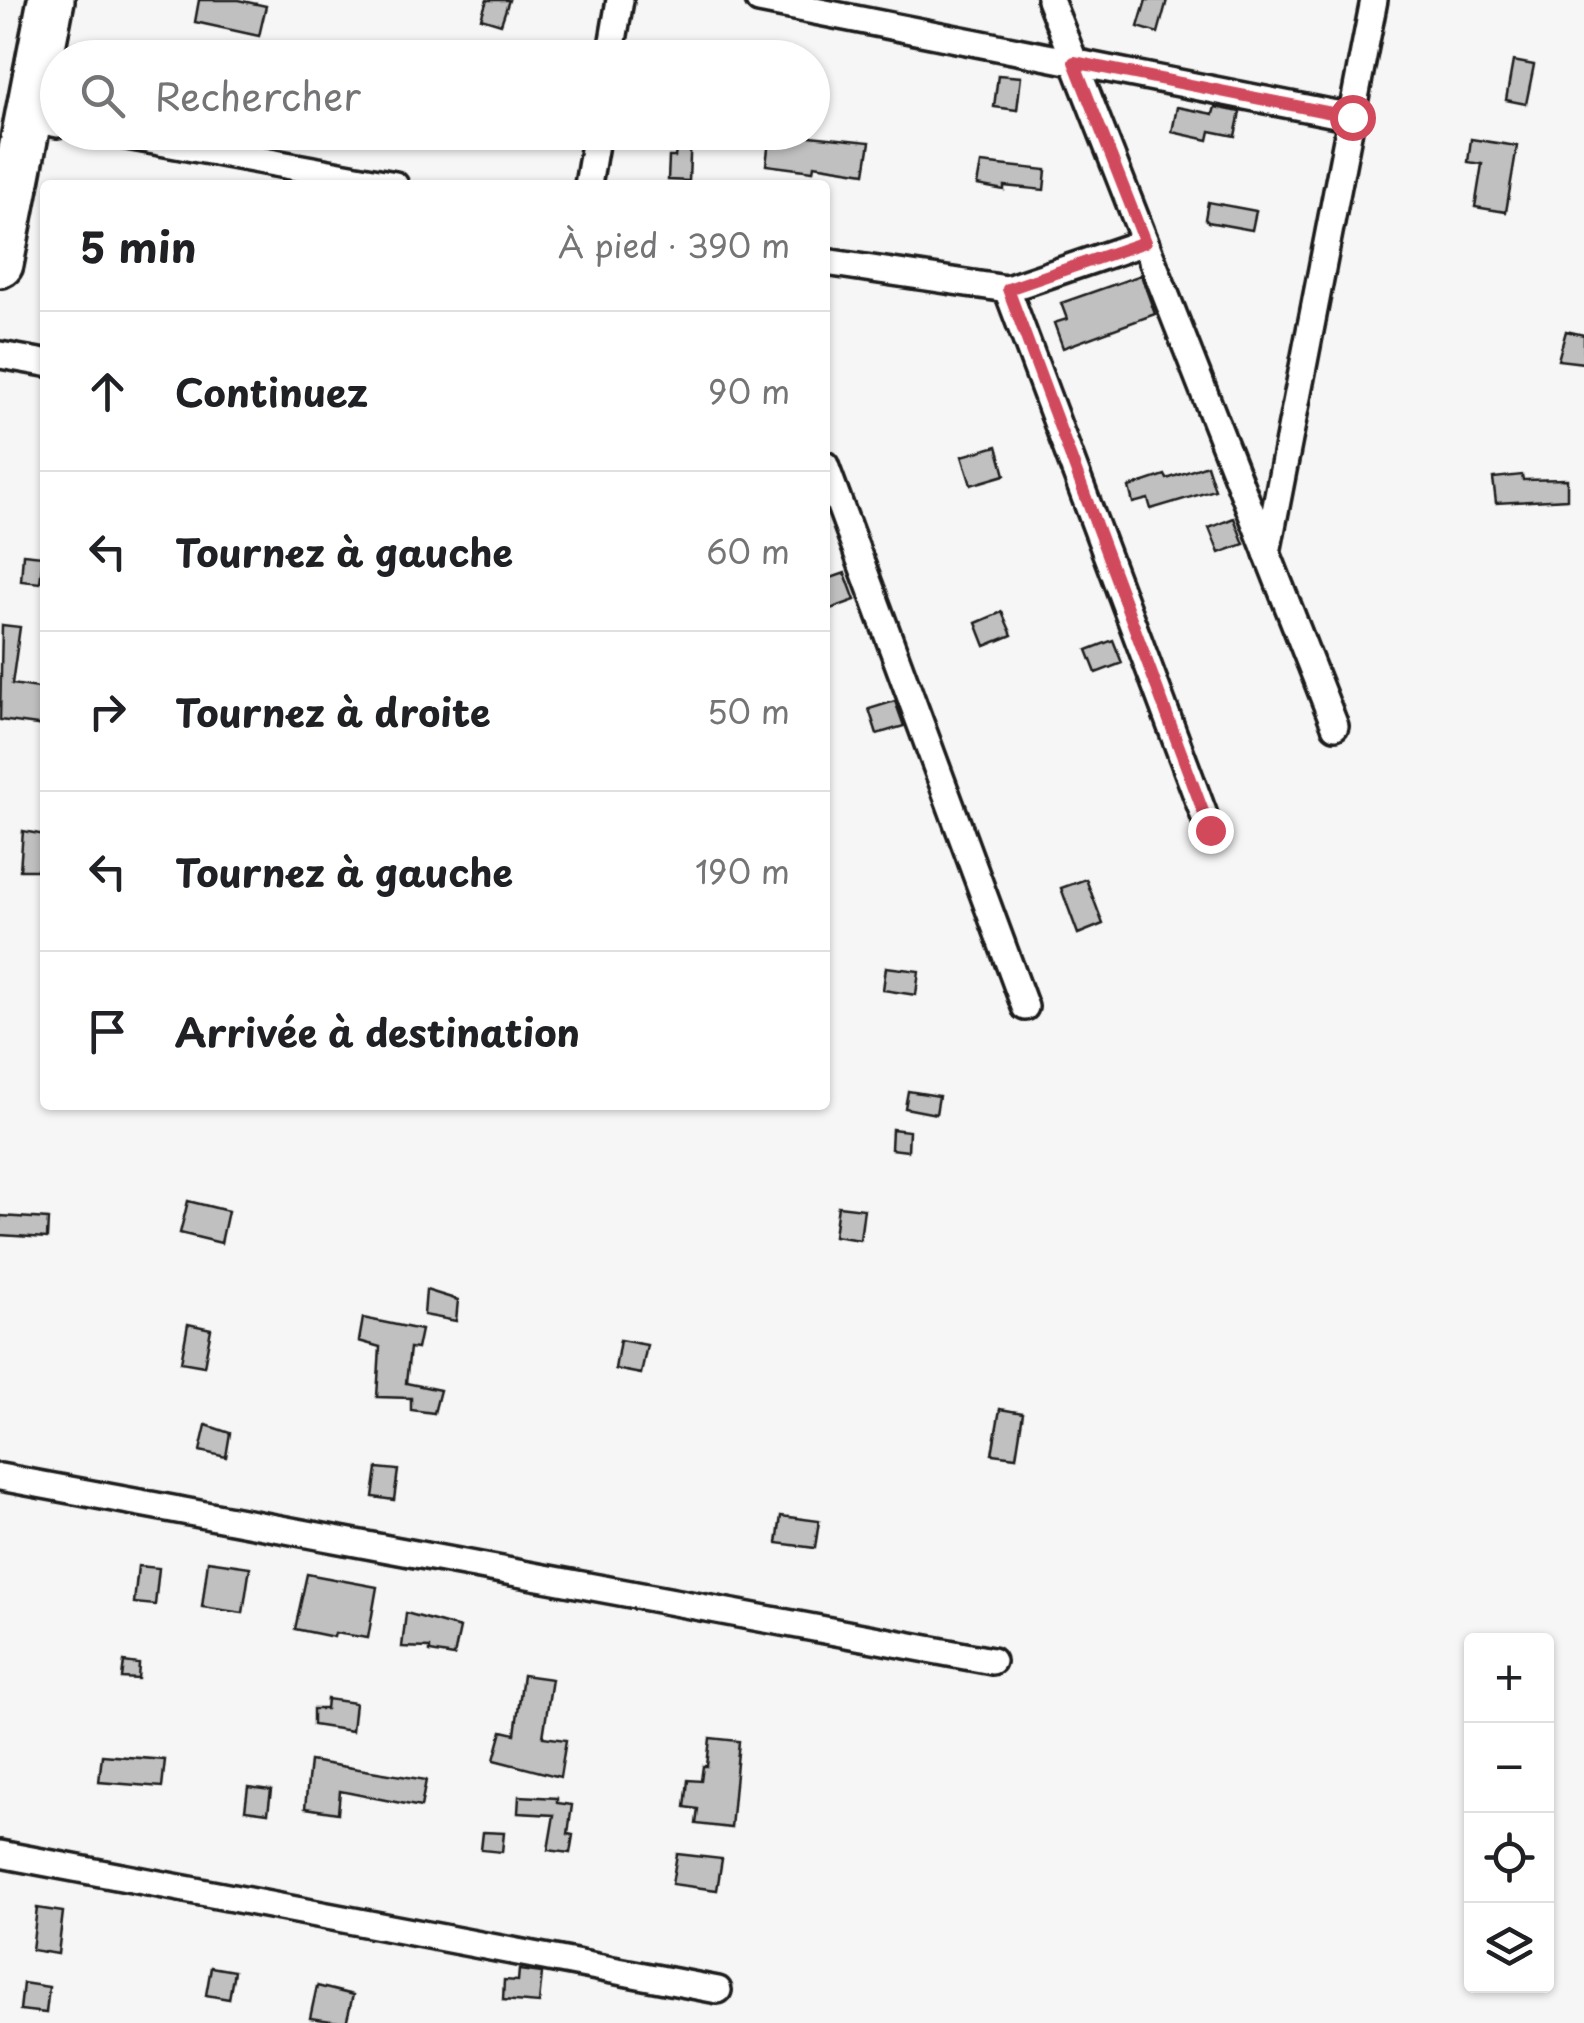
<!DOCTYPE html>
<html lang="fr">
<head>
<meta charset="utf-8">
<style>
	body { margin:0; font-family:"Playpen Sans",sans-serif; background:#f2f2f2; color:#202124 }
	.controls { position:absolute; right:30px; bottom:30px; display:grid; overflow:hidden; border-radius:10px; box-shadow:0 2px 8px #0004 }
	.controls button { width:90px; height:90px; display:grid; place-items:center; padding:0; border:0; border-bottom:2px solid #e0e0e0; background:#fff; color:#202124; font:50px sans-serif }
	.stop { position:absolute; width:30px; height:30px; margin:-22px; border:8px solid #d1495b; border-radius:50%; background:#fff }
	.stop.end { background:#d1495b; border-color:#fff; box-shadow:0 2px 10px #0008 }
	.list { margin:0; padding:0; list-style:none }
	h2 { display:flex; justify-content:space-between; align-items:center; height:130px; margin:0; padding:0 40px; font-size:42px }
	h2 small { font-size:32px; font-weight:400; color:#757577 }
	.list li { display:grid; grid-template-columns:65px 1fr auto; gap:30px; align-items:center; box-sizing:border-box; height:160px; padding:0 40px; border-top:2px solid #e0e0e0 }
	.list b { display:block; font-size:38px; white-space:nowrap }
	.list em { font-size:32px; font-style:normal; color:#757577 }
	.icon { flex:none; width:55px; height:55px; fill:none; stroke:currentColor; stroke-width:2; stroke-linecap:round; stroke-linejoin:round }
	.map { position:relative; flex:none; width:1584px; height:2023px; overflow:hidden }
	.search { position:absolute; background:#fff; box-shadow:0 2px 8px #0004; left:40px; top:40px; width:790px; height:110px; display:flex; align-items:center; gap:25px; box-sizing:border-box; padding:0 35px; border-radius:55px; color:#757577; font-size:38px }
	.panel { position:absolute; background:#fff; box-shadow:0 2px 8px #0004; left:40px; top:180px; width:790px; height:930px; border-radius:10px }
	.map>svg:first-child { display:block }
	.building { fill:#c0c0c0; stroke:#1c1c1c; stroke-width:2.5 }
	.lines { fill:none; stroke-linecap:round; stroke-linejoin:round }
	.street-casing { stroke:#1c1c1c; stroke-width:32 }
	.highway-casing { stroke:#1c1c1c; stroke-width:52 }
	.street { stroke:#fff; stroke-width:25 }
	.highway { stroke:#fff; stroke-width:45 }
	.route { stroke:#d1495b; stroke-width:12 }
</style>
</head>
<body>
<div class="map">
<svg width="1584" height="2023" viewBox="0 0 1584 2023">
	<rect width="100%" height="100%" fill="#f6f6f6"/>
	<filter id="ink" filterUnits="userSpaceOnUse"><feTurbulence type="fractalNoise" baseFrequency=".01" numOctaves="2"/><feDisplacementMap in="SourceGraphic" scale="20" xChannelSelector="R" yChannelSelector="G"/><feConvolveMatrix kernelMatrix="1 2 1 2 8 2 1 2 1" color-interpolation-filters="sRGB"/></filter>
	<g filter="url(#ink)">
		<g class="building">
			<polygon points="199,0 238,0 266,6 259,36 195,22"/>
			<polygon points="487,0 509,0 501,24 481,18"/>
			<polygon points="1146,0 1167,0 1158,33 1138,27"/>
			<polygon points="1513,61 1534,65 1526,104 1506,100"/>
			<polygon points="998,75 1021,77 1017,110 994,107"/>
			<polygon points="1177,107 1213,114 1215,107 1240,112 1235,136 1210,131 1208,140 1172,132"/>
			<polygon points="679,132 691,132 689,181 668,180 669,157 675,157"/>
			<polygon points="770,132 870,142 865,173 814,165 813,171 766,165"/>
			<polygon points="1471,139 1517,146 1506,212 1475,207 1482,164 1468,162"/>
			<polygon points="981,163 1046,170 1044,190 1004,186 1004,190 977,185"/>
			<polygon points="1208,202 1256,211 1252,230 1208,222 1205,219"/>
			<polygon points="1141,275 1155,314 1063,348 1054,323 1067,319 1061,303"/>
			<polygon points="1566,331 1584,335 1584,363 1558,360"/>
			<polygon points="997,446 1005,475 971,485 962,456"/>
			<polygon points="1207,465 1215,490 1151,509 1148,499 1133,503 1129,487 1165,475 1167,479"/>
			<polygon points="1522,475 1523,480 1567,479 1567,499 1496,503 1493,478"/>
			<polygon points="1234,518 1244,544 1219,553 1209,528"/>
			<polygon points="23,554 43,556 40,583 21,581"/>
			<polygon points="845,573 855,600 825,611 825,580"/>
			<polygon points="1002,612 1012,635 985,646 976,623"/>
			<polygon points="2,625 20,627 12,684 45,689 45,726 0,720"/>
			<polygon points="1113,640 1122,663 1096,673 1087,650"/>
			<polygon points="895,701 904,726 877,734 869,709"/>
			<polygon points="23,831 45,835 45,870 20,870"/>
			<polygon points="1086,879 1103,924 1078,934 1061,888"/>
			<polygon points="886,967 919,971 916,995 883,990"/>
			<polygon points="908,1091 939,1096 936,1114 905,1108"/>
			<polygon points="892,1129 909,1131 908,1151 891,1149"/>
			<polygon points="188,1201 228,1211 221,1243 180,1233"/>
			<polygon points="838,1206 864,1209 860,1240 834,1236"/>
			<polygon points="0,1216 48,1219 47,1238 0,1235"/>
			<polygon points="426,1290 458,1300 456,1321 424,1315"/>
			<polygon points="363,1318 421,1330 417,1349 410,1348 406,1383 440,1390 434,1413 411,1410 411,1398 377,1397 380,1347 359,1341"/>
			<polygon points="188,1324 211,1329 204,1366 181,1362"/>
			<polygon points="620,1340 647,1345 641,1374 615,1369"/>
			<polygon points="1000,1409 1023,1413 1016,1457 992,1454"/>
			<polygon points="206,1425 230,1433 226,1457 200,1451"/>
			<polygon points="377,1468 398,1470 394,1500 373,1497"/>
			<polygon points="781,1516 819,1521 815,1548 777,1543"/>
			<polygon points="208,1561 250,1567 243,1613 202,1607"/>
			<polygon points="138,1566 159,1568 155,1605 134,1603"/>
			<polygon points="307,1574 377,1587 368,1638 335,1633 334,1637 295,1629"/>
			<polygon points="406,1613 460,1628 454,1656 430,1652 430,1648 402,1647"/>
			<polygon points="124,1662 139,1664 138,1679 122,1678"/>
			<polygon points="523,1675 552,1679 543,1737 566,1740 560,1777 494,1760 502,1731 515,1734"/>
			<polygon points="327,1699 355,1703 352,1731 313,1725 313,1709 326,1709"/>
			<polygon points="710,1738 739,1741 731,1828 696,1824 698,1809 685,1807 688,1780 701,1781 703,1766 707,1766"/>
			<polygon points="102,1755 165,1760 162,1787 99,1782"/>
			<polygon points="310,1761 426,1780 421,1807 340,1791 338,1813 305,1808"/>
			<polygon points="248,1787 271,1790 268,1813 245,1810"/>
			<polygon points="519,1796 557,1798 557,1803 572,1805 568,1834 573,1835 570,1853 548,1850 554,1815 518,1813"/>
			<polygon points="483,1832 504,1833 502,1852 481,1850"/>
			<polygon points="677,1854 722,1859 717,1890 672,1884"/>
			<polygon points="37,1908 63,1912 58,1954 32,1950"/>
			<polygon points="211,1967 234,1971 229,1999 206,1995"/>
			<polygon points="519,1970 542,1973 539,2003 503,2000 504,1980 518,1981"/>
			<polygon points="23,1983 49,1987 46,2013 20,2010"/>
			<polygon points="317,1986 353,1995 346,2023 310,2018"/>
		</g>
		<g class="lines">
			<g class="street-casing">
				<g id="street">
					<polyline points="759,0 1351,117"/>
					<polyline points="1050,0 1335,726"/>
					<polyline points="610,58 620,0"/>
					<polyline points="28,118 58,124"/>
					<polyline points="105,132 395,185"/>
					<polyline points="588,185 597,132"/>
					<polyline points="825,262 1007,289 1145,242"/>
					<polyline points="1007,289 1210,831"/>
					<polyline points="0,355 45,363"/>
					<polyline points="825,465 1025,1007"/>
					<polyline points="1267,553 1374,0"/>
					<polyline points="0,1477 992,1661"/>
					<polyline points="0,1854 718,1990"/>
				</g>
			</g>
			<g class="highway-casing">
				<polyline id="highway" points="0,264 51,0"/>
			</g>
			<use href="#street" class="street"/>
			<use href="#highway" class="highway"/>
		</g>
	</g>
	<g class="lines" filter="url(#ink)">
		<polyline class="route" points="1210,830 1008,289 1145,242 1074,62 1352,117"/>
	</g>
</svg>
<div class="controls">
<button>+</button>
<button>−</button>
<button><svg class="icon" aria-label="locate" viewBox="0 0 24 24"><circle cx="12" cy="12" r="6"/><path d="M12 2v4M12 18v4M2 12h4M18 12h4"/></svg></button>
<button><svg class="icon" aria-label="layers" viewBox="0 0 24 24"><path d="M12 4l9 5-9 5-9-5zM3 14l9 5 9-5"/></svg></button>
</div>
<div class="stop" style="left:1352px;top:117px"></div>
<div class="stop end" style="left:1210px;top:830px"></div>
<div class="search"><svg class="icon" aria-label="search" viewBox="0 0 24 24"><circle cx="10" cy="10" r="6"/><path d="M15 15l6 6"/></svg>Rechercher</div>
<section class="panel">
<h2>5 min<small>À pied · 390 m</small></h2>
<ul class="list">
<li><svg class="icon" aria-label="ahead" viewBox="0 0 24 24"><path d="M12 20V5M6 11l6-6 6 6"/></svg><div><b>Continuez</b></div><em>90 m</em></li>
<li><svg class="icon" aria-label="left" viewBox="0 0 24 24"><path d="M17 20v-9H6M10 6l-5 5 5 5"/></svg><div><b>Tournez à gauche</b></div><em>60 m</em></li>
<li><svg class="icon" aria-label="right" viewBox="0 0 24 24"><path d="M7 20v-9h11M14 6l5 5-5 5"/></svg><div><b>Tournez à droite</b></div><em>50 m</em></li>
<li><svg class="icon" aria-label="left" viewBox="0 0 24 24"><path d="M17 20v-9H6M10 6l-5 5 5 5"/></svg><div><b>Tournez à gauche</b></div><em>190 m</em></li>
<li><svg class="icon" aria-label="arrive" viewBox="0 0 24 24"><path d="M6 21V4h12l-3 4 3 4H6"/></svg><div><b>Arrivée à destination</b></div></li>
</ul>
</section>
</div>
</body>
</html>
